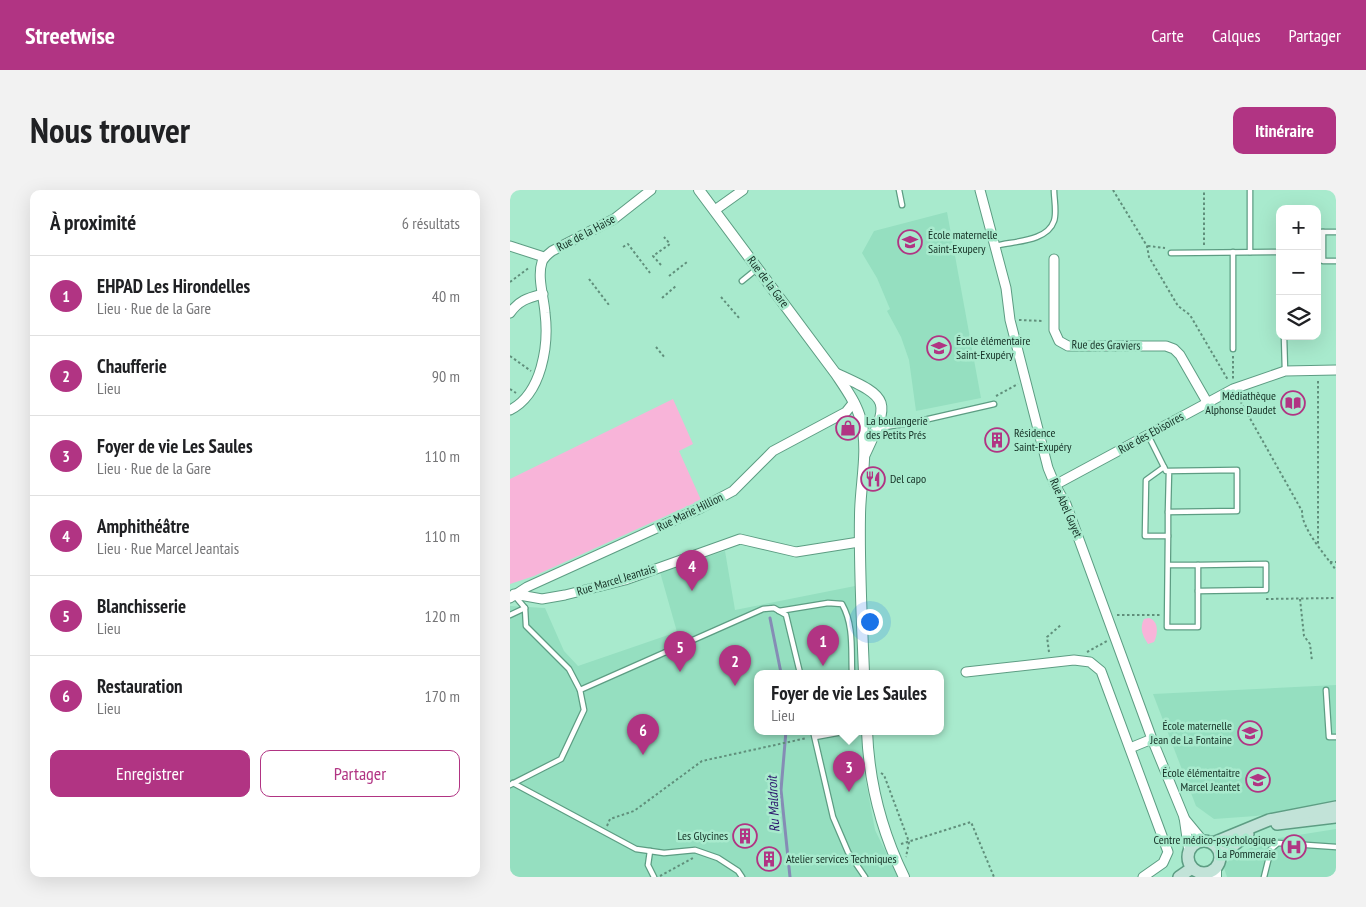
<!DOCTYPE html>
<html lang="fr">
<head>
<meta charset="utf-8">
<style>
	body { margin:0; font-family:"PT Sans Narrow",sans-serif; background:#f2f2f2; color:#202124 }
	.controls { position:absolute; right:15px; top:15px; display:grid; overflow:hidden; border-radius:10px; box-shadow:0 5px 20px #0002 }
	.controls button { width:45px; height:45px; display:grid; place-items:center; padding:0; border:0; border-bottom:1px solid #e0e0e0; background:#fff; color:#202124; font:25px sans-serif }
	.you { position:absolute; left:359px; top:431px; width:18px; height:18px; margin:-12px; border:4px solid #fff; border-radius:50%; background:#1a73e8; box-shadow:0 0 0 8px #1a73e833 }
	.badge { display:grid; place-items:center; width:32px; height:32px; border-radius:50%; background:#b13483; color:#fff; font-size:16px; font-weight:700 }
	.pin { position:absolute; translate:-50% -41px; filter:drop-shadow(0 1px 2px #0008) }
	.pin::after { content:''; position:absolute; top:26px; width:18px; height:15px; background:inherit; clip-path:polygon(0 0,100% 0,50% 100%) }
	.popup { position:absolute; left:244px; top:480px; width:190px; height:65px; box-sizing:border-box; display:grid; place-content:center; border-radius:10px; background:#fff; filter:drop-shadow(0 1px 4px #0005); font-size:16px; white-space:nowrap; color:#757577 }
	.popup b { font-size:19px; color:#202124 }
	.popup::after { content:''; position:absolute; left:50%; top:100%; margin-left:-10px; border:10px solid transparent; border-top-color:#fff }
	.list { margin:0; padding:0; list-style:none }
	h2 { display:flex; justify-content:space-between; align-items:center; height:65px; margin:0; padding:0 20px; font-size:21px }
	h2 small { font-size:16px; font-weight:400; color:#757577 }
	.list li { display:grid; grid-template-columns:32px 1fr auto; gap:15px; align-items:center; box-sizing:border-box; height:80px; padding:0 20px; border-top:1px solid #e0e0e0 }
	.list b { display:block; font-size:19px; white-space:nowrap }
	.list p { margin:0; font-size:16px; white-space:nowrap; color:#757577 }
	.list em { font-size:16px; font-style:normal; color:#757577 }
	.actions { display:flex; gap:10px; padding:15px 20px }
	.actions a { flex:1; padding:11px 0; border:1px solid #b13483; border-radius:10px; text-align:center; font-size:18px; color:#b13483 }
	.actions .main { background:#b13483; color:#fff }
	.icon { flex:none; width:28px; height:28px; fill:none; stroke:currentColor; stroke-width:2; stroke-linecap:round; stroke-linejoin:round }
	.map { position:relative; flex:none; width:826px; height:687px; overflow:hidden; border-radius:10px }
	header { display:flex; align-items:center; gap:30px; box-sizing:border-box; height:70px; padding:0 25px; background:#b13483; color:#fff }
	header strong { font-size:24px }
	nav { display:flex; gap:28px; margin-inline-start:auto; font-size:18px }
	.intro { display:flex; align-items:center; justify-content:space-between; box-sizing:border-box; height:120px; padding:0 30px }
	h1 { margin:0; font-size:35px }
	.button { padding:12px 22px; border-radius:10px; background:#b13483; color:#fff; font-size:18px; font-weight:700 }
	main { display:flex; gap:30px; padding:0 30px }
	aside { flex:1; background:#fff; border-radius:10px; box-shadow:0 5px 20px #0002 }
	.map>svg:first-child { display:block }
	.built { fill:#95dfc0 }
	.green { fill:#f8b4d9 }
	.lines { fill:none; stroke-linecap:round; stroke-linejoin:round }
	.stream { stroke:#858cb5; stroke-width:3 }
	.service-casing { stroke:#5d9d83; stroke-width:7 }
	.minor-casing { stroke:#5d9d83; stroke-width:11 }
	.tertiary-casing { stroke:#5d9d83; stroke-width:12 }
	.secondary-casing { stroke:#5d9d83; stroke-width:14 }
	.path { stroke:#608f7b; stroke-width:2; stroke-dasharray:2.5 2.5; stroke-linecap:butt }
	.service { stroke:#fff; stroke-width:4.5 }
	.minor { stroke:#fff; stroke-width:9 }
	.tertiary { stroke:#fff; stroke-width:10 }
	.secondary { stroke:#c2e3d8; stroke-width:11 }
	.labels { text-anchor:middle; stroke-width:5; stroke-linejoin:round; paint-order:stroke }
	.street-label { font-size:12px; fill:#142f24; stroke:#a8eacd }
	.poi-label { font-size:12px; fill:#142f24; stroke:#a8eacd; text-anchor:start }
	.water-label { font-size:14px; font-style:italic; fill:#2b136c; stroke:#a8eacd }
</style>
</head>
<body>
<header>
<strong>Streetwise</strong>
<nav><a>Carte</a><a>Calques</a><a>Partager</a></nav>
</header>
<div class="intro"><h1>Nous trouver</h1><a class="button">Itinéraire</a></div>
<main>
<aside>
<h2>À proximité<small>6 résultats</small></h2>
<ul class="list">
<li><span class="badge">1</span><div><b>EHPAD Les Hirondelles</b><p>Lieu · Rue de la Gare</p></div><em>40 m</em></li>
<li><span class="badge">2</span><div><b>Chaufferie</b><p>Lieu</p></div><em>90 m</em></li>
<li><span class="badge">3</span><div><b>Foyer de vie Les Saules</b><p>Lieu · Rue de la Gare</p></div><em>110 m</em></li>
<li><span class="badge">4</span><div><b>Amphithéâtre</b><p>Lieu · Rue Marcel Jeantais</p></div><em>110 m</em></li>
<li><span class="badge">5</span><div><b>Blanchisserie</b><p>Lieu</p></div><em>120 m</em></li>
<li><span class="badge">6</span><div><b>Restauration</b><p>Lieu</p></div><em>170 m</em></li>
</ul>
<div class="actions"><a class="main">Enregistrer</a><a>Partager</a></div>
</aside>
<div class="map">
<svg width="826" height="687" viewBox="0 0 826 687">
	<rect width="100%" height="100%" fill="#a8eacd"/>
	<g class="built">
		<polygon points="437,22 471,208 406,221 399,170 391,147 377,121 380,119 367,88 352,63 364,41"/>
		<polygon points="215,361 225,420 345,396 349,483 248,483 248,541 352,541 353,576 365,640 388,687 0,687 0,416 35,418 54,461 68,476 167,442 150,382"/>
		<polygon points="826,495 826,613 746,626 704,629 686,616 643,504"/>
		<polygon points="826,639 826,687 717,687 713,675 728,664 757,650"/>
	</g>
	<g class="green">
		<polygon points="163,209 183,254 169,261 191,310 24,386 0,394 0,289"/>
		<path d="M639,428C649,431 648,444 644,452L638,454C633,446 629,439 634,429Z"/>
	</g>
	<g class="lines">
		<g class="stream">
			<polyline points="260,428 271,483"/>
			<polyline points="276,541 271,600 280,687"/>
		</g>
		<g class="service-casing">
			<g id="service">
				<polyline points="389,0 392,15"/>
				<polyline points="740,0 740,62"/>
				<polyline points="807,42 826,42"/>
				<polyline points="813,42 813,71 826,71"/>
				<path d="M485,56C503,51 537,52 544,31C547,23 544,9 544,0"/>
				<polyline points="723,62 723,159"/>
				<polyline points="661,63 770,62"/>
				<polyline points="232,91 248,78"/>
				<polyline points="774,146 775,181"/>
				<polyline points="368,238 401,233 484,214"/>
				<polyline points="638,245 656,281 727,280 727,321 658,322 659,281"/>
				<polyline points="654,277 636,290 635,346 658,346 658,322"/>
				<polyline points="658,375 688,375 688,437 657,437 658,346"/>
				<polyline points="688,401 756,400 756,374 688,375"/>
				<path d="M269,421L318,413L332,414C344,435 341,460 342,483"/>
				<polyline points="0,425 15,418"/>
				<polyline points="70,500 253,419 264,418 276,425 290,483"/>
				<polyline points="816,500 819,547 826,547"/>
				<polyline points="303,541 323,627 338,662 355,687"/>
				<polyline points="305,547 338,541"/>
				<polyline points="3,593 126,659 154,663 185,660 208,668 228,681 232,687"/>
				<polyline points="0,595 51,569 74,520 70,500 59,479 16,436 15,418 4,405"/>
				<polyline points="140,661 138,675 144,687"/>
				<polyline points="754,687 761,659 768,653 826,657"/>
			</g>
		</g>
		<g class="minor-casing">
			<g id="minor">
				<polyline points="470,0 496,98 500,130 538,278 545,295 556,314 642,549 674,627 679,662"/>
				<polyline points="205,20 233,0"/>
				<polyline points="0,56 34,67"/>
				<polyline points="544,69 544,140 549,151 558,156 656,156 664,159 670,165 697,212"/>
				<path d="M0,123C9,110 18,108 33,104"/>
				<path d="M0,220C32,204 39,155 35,123C34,108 27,87 32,72C34,67 38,64 42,61L104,29L141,0"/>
				<polyline points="545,295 723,199 775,181 826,180"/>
				<polyline points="4,404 32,409 55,405 115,390 230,349 286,362 349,352"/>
				<polyline points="0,408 17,397 191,318 223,301 263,261 336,222 344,212"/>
				<polyline points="456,482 564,470 580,472 591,481 658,662 653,673 633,687"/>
				<polyline points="620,558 642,549"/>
				<polyline points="674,628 693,651"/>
			</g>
		</g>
		<g class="tertiary-casing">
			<g id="tertiary">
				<path d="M189,0L326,184C336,199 347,214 351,231C359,261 350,295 350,326C349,379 352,431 354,483"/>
				<path d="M327,184C381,208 380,211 355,264"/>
				<path d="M357,541C359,593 371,640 394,687"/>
				<polyline points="706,678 706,687"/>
				<polyline points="695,683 701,687"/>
			</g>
		</g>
		<g class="secondary-casing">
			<g id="secondary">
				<polyline points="767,634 826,627"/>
				<circle cx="694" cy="667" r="16"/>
				<polyline points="703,653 759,630 826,617"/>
				<polyline points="710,666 738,644"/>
				<polyline points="669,687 682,678"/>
			</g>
		</g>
		<g class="path">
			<polyline points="603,0 637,56 639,67 668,116 680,125 718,190"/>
			<polyline points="0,1 1,0"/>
			<polyline points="694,55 694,0"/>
			<polyline points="638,56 655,58"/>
			<polyline points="113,57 118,54 140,83"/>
			<polyline points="151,75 143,66 160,54 154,47"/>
			<polyline points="159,86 177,72"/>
			<polyline points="79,89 99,115"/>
			<polyline points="0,92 20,77"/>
			<polyline points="211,107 230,129"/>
			<polyline points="152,108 166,96"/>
			<polyline points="509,130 534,131"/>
			<polyline points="146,157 155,168"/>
			<polyline points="0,166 21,181"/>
			<polyline points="723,166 723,189"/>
			<polyline points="808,191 808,356"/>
			<polyline points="0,199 6,203"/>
			<polyline points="486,206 508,194"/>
			<path d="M728,207L792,321C791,338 816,366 826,380"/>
			<polyline points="820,372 826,372"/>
			<polyline points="756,409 826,408"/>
			<polyline points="790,409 794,446 800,454 802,471"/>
			<polyline points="607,425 650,425"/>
			<polyline points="539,462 537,447 552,434"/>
			<polyline points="577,462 597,451"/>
			<polyline points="371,583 374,585 399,652 396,667"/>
			<polyline points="97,636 100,629 124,621 192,571 297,548"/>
			<polyline points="391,654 461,632 484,687"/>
			<polyline points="150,686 183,668"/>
		</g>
		<use href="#service" class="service"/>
		<use href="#minor" class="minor"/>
		<use href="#tertiary" class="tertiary"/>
		<use href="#secondary" class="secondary"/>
	</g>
	<defs>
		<g id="school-ring" transform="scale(1.25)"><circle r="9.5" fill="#a8eacd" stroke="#b13483" stroke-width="1.5"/><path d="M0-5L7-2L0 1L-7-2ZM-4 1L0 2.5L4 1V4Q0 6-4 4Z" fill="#b13483"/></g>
		<g id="library-ring" transform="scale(1.25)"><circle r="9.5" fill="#a8eacd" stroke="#b13483" stroke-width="1.5"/><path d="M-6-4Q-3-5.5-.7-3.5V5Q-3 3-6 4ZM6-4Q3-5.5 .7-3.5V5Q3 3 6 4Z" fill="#b13483"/></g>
		<g id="shop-ring" transform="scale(1.25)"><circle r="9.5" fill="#a8eacd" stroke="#b13483" stroke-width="1.5"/><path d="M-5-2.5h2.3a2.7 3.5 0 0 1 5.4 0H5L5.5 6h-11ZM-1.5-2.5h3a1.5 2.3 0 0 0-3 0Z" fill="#b13483"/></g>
		<g id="building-ring" transform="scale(1.25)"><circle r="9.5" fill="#a8eacd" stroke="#b13483" stroke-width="1.5"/><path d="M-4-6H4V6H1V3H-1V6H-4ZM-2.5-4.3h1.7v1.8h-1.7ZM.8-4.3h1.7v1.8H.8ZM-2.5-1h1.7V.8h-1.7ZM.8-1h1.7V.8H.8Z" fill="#b13483"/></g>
		<g id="restaurant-ring" transform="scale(1.25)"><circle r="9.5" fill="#a8eacd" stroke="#b13483" stroke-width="1.5"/><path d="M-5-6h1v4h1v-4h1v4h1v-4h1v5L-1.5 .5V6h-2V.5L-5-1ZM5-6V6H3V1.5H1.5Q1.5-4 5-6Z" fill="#b13483"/></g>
		<g id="hospital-ring" transform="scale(1.25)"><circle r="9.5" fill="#a8eacd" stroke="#b13483" stroke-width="1.5"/><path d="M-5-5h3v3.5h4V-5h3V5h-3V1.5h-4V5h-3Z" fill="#b13483"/></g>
	</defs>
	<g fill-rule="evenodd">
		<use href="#school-ring" x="400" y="52"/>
		<use href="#school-ring" x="429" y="158"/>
		<use href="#library-ring" x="783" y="213"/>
		<use href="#shop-ring" x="338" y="238"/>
		<use href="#building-ring" x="487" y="250"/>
		<use href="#restaurant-ring" x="363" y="289"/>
		<use href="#school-ring" x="740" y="543"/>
		<use href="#school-ring" x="748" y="590"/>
		<use href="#building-ring" x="235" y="646"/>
		<use href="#hospital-ring" x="784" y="657"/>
		<use href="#building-ring" x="259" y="669"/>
	</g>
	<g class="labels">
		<g class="street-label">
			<text transform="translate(76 43) rotate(-28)" y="4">Rue de la Haise</text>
			<text transform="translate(258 92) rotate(53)" y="4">Rue de la Gare</text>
			<text transform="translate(596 155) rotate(1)" y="4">Rue des Graviers</text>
			<text transform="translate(641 243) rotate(-29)" y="4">Rue des Ebisoires</text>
			<text transform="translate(556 318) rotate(66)" y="4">Rue Abel Guyet</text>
			<text transform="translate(180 322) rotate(-26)" y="4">Rue Marie Hillion</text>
			<text transform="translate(106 390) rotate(-17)" y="4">Rue Marcel Jeantais</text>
		</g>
		<g class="poi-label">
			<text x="418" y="49">École maternelle<tspan x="418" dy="14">Saint-Exupery</tspan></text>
			<text x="446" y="155">École élémentaire<tspan x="446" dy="14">Saint-Exupéry</tspan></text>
			<text x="766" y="210" text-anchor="end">Médiathèque<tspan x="766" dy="14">Alphonse Daudet</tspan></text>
			<text x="356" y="235">La boulangerie<tspan x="356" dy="14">des Petits Prés</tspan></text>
			<text x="504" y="247">Résidence<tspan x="504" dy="14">Saint-Exupéry</tspan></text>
			<text x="380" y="293">Del capo</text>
			<text x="722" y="540" text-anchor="end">École maternelle<tspan x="722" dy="14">Jean de La Fontaine</tspan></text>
			<text x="730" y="587" text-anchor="end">École élémentaitre<tspan x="730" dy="14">Marcel Jeantet</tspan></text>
			<text x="218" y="650" text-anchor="end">Les Glycines</text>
			<text x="766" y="654" text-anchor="end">Centre médico-psychologique<tspan x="766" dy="14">La Pommeraie</tspan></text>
			<text x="276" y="673">Atelier services Techniques</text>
		</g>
		<g class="water-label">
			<text transform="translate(263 614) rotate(-93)" y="5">Ru Maldroit</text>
		</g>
	</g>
</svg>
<div class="controls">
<button>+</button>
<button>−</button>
<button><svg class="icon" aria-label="layers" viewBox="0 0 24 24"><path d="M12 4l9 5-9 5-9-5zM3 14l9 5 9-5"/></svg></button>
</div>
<div class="you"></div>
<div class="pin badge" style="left:313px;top:476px">1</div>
<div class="pin badge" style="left:225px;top:496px">2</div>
<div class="pin badge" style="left:339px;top:602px">3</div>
<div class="popup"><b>Foyer de vie Les Saules</b>Lieu</div>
<div class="pin badge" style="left:182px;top:401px">4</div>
<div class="pin badge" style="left:170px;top:482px">5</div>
<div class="pin badge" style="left:133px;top:565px">6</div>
</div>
</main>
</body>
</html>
